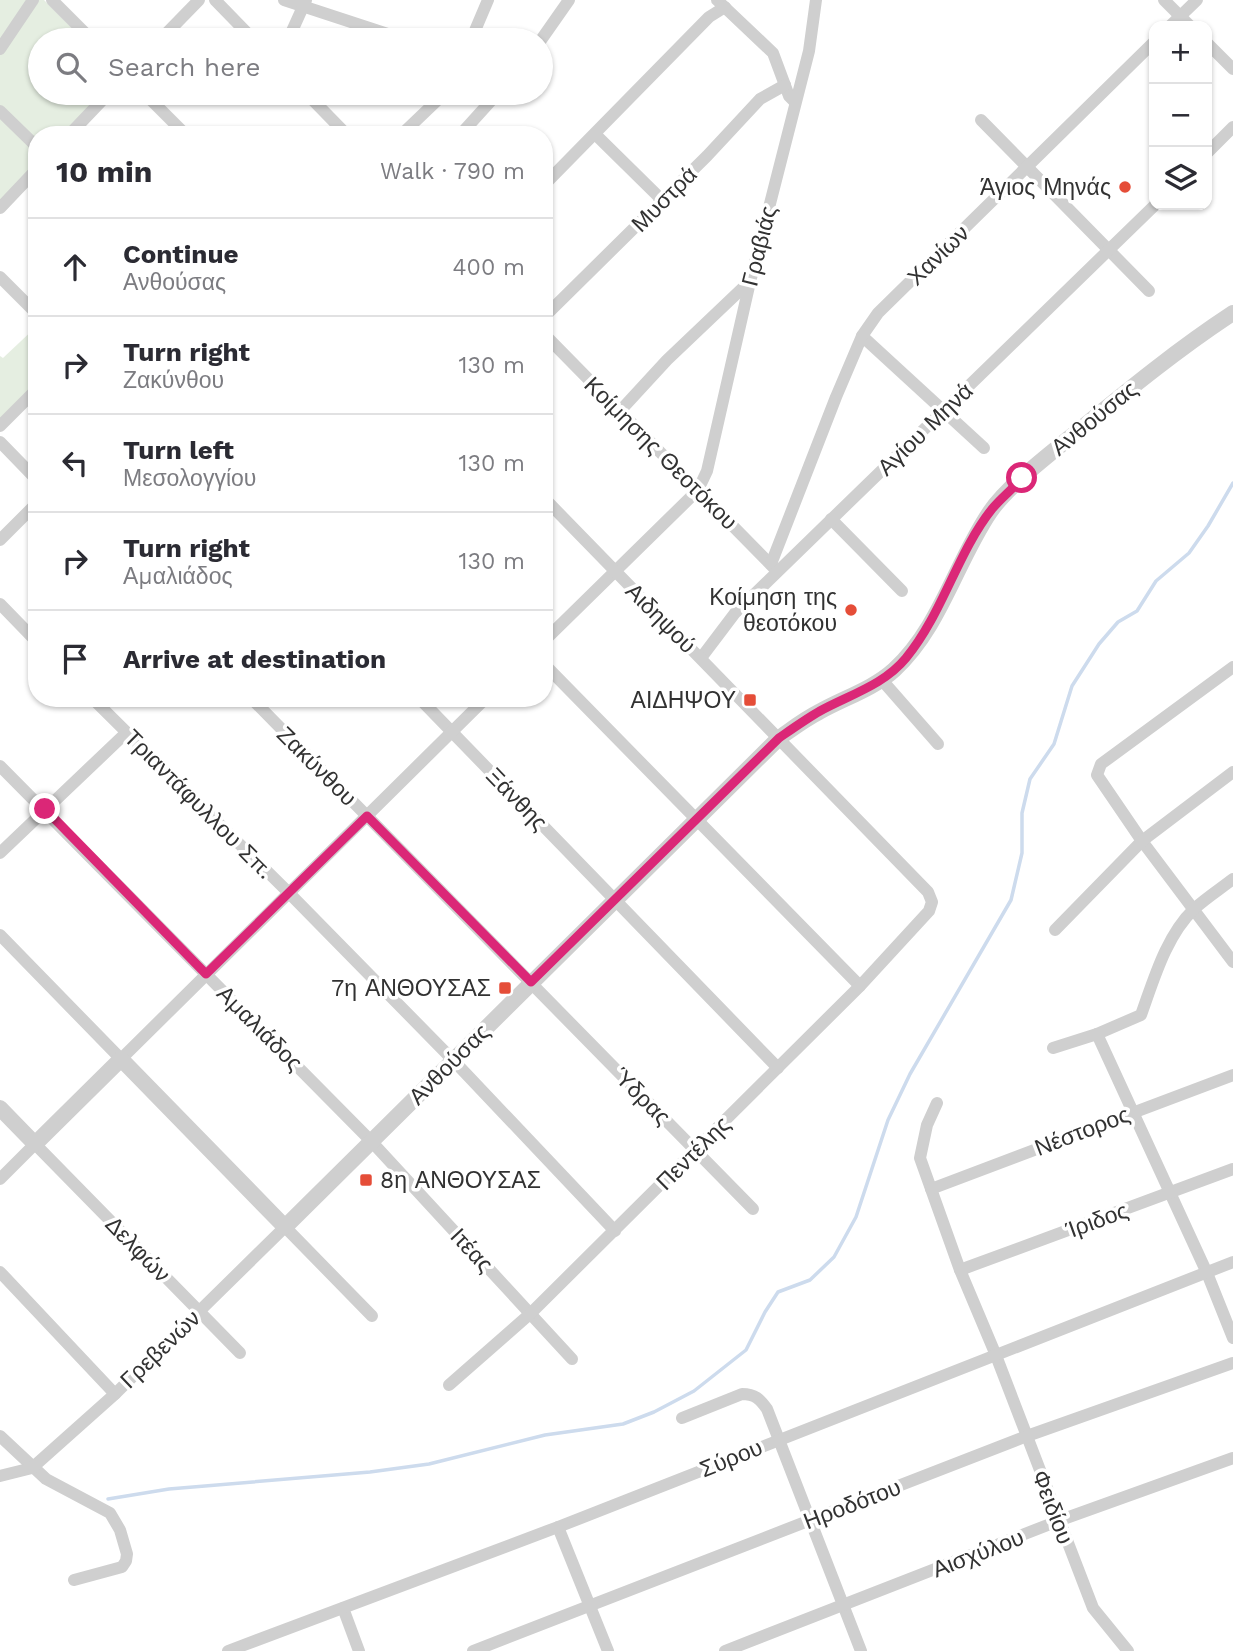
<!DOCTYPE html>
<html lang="en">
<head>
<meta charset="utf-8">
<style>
	body { margin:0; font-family:"Work Sans",sans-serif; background:#f7f7f7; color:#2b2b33 }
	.controls { position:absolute; right:21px; top:21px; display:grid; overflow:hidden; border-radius:14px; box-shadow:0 2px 5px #0004 }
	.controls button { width:63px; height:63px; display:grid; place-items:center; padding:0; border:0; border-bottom:2px solid #e1e1e2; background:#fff; color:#2b2b33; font:35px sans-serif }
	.stop { position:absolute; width:21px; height:21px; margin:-16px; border:5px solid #db2777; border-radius:50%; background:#fff }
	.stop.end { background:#db2777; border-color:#fff; box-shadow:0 2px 7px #0008 }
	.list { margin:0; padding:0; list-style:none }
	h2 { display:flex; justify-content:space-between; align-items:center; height:91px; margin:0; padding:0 28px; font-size:30px }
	h2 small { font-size:23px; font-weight:400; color:#7c7c81 }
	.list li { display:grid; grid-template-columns:46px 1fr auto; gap:21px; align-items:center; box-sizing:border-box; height:98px; padding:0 28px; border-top:2px solid #e1e1e2 }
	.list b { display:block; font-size:26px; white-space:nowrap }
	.list p { margin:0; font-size:23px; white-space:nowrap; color:#7c7c81 }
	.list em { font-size:23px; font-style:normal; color:#7c7c81 }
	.icon { flex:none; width:38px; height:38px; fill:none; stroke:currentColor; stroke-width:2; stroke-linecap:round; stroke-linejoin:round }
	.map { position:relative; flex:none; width:1233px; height:1651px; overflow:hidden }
	.search { position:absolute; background:#fff; box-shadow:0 2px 5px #0004; left:28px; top:28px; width:525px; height:77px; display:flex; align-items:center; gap:18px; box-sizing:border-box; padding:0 24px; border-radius:38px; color:#7c7c81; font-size:26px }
	.panel { position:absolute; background:#fff; box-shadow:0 2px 5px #0004; left:28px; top:126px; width:525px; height:581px; border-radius:28px }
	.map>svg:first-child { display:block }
	.green { fill:#e5eee1 }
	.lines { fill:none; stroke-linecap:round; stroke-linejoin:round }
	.stream { stroke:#cddbed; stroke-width:3.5 }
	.minor { stroke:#cfcfcf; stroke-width:12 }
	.tertiary { stroke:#cfcfcf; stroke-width:16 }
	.route { stroke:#db2777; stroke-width:9 }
	.poi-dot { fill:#e54d38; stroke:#fff; stroke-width:2.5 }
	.labels { text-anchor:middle; stroke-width:7; stroke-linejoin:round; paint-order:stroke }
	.poi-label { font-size:23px; fill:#323232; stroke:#fff; text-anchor:end }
	.street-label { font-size:23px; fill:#323232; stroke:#fff }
</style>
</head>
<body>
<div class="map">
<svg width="1233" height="1651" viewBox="0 0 1233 1651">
	<rect width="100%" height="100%" fill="#fff"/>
	<g class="green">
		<polygon points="0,0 44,0 84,40 40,40 40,93 102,93 63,135 37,135 37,164 0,203"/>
		<polygon points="37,326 37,383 0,420 0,356 3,358"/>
	</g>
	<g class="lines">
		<polyline class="stream" points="108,1499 169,1489 370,1472 429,1464 545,1435 623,1424 654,1412 694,1391 746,1350 765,1312 778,1292 810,1280 834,1257 856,1217 888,1120 910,1074 1011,900 1022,853 1022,813 1030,779 1054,744 1072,686 1099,644 1118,622 1137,611 1156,581 1189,553 1208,526 1233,483"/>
		<g class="minor">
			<polyline points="52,0 92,40"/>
			<polyline points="215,0 254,40"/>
			<polyline points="284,0 406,40"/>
			<polyline points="717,0 773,53 789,96 795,102"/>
			<polyline points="1164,0 1190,26"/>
			<polyline points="1170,26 1197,0"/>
			<polyline points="160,40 199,0"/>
			<polyline points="288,40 306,0"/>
			<polyline points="471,40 488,0"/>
			<polyline points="541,40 569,0"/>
			<polyline points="1207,43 1233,69"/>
			<polyline points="0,49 33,0"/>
			<polyline points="144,93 186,135"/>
			<polyline points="306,93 347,135"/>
			<polyline points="0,111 37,147"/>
			<polyline points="981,120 1149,291"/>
			<polyline points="595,134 662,200"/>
			<polyline points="69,135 109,93"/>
			<polyline points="401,135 445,93"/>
			<polyline points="460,135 498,93"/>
			<polyline points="1207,153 1233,127"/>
			<polyline points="544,185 709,17 725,7"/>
			<polyline points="0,208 37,169"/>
			<polyline points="0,277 37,314"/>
			<polyline points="544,317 707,156 760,99 785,85"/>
			<polyline points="544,334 775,569"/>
			<polyline points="862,336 984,448"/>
			<polyline points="620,411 667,360 749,282"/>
			<polyline points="0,426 37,389"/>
			<polyline points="0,442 37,480"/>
			<polyline points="831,519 902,591"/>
			<polyline points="0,540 37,503"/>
			<polyline points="771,564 836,397 862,336 878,313 1154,42"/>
			<polyline points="0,604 37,642"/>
			<polyline points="544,641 698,490 707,471 750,282 809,51 816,0"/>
			<polyline points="701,658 735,613 1155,205"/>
			<polyline points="544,664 860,986"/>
			<polyline points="1233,667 1101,764 1097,775 1142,841 1233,962"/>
			<polyline points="881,679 938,744"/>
			<polyline points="92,698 289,893 453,1060 615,1231"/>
			<polyline points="251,698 753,1209"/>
			<polyline points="419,698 778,1068"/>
			<polyline points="0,766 371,1141 572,1359"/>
			<polyline points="0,853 126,733"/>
			<polyline points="1055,930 1142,841 1233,772"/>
			<polyline points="0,935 121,1059 486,698"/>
			<polyline points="1097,1034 1207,1273 1233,1338"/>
			<path d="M1053,1048L1097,1034L1141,1015C1154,979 1166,936 1194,909C1206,898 1220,889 1233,879"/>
			<polyline points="937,1103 927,1125 920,1158 960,1270 995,1353 1093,1608 1128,1651"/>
			<polyline points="0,1179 35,1144 240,1353"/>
			<polyline points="931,1189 1233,1075"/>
			<polyline points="960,1270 1233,1169"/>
			<polyline points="0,1272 115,1394"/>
			<polyline points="449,1385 531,1313 860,986 929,911 932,902 928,892 544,498"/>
			<path d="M682,1418L742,1394C755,1394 760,1399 767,1409L861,1651"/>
			<polyline points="0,1436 46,1479 110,1513 120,1530 127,1554 126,1561 122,1567 74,1580"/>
			<polyline points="0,1476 32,1468 115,1394 285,1227 372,1316"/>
			<polyline points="558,1527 608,1651"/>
			<polyline points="343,1608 359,1651"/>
			<polyline points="228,1651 558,1527 1233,1262"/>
			<polyline points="473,1651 1027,1436 1233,1363"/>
			<polyline points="725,1651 1058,1521 1233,1458"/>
		</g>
		<path class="tertiary" d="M0,1108L35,1144L121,1059L285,1227L779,738C792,729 805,719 819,712C844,698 873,689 894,670C940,628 956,562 990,512C1007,487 1045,458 1068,439C1122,395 1175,351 1233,313"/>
	</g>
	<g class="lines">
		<path class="route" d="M45,809L206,974L367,816L531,982L779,738C792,729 806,719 820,711C849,695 884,685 906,658C943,613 957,553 992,509C1001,498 1013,489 1022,478"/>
	</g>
	<g class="poi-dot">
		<circle cx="1125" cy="187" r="7"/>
		<circle cx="851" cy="610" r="7"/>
		<rect x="743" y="693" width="14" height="14" rx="3.5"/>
		<rect x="498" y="981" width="14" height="14" rx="3.5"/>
		<rect x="359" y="1173" width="14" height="14" rx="3.5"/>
	</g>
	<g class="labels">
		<g class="poi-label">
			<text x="1111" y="195">Άγιος Μηνάς</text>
			<text x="837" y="605">Κοίμηση της<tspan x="837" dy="26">θεοτόκου</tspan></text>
			<text x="736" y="708">ΑΙΔΗΨΟΥ</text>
			<text x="491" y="996">7η ΑΝΘΟΥΣΑΣ</text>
			<text x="380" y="1188" text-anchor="start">8η ΑΝΘΟΥΣΑΣ</text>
		</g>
		<g class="street-label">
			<text transform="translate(664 199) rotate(-45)" y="8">Μυστρά</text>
			<text transform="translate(759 246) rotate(-76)" y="8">Γραβιάς</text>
			<text transform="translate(938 255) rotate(-44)" y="8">Χανίων</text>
			<text transform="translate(1094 418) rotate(-39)" y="8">Ανθούσας</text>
			<text transform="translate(925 429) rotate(-44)" y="8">Αγίου Μηνά</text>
			<text transform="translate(661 453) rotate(45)" y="8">Κοίμησης Θεοτόκου</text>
			<text transform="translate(661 618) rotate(45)" y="8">Αιδηψού</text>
			<text transform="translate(317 766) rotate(45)" y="8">Ζακύνθου</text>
			<text transform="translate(517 799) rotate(46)" y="8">Ξάνθης</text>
			<text transform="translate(199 804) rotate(45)" y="8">Τριαντάφυλλου Σπ.</text>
			<text transform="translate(260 1028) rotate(45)" y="8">Αμαλιάδος</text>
			<text transform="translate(449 1064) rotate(-45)" y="8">Ανθούσας</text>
			<text transform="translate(642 1096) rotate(45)" y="8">Ύδρας</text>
			<text transform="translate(1082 1131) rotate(-21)" y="8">Νέστορος</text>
			<text transform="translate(693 1153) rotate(-45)" y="8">Πεντέλης</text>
			<text transform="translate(1097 1220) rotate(-20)" y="8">Ίριδος</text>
			<text transform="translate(138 1249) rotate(46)" y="8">Δελφών</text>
			<text transform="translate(472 1250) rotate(47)" y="8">Ιτέας</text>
			<text transform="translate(160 1349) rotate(-44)" y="8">Γρεβενών</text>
			<text transform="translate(731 1458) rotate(-22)" y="8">Σύρου</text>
			<text transform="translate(852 1504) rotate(-21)" y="8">Ηροδότου</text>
			<text transform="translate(1053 1507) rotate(69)" y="8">Φειδίου</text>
			<text transform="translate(978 1553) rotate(-21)" y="8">Αισχύλου</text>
		</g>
	</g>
</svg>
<div class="controls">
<button>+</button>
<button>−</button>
<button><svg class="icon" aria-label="layers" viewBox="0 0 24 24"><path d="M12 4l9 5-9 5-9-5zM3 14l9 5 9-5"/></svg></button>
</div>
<div class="stop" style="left:1022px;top:478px"></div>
<div class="stop end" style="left:45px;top:809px"></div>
<div class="search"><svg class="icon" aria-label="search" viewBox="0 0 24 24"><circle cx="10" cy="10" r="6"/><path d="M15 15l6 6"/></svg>Search here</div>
<section class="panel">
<h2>10 min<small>Walk · 790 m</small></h2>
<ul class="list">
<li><svg class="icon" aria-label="ahead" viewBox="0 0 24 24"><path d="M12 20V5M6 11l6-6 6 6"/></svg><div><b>Continue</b><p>Ανθούσας</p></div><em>400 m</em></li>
<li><svg class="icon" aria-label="right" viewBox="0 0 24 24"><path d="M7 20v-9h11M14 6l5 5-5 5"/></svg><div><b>Turn right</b><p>Ζακύνθου</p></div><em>130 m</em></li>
<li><svg class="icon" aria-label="left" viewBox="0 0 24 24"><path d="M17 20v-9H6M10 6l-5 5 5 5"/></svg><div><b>Turn left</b><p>Μεσολογγίου</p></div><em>130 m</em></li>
<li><svg class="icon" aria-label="right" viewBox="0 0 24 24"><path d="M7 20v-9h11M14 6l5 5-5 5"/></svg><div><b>Turn right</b><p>Αμαλιάδος</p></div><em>130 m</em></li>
<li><svg class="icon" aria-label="arrive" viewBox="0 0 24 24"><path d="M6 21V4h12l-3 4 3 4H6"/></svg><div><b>Arrive at destination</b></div></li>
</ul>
</section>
</div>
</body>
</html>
